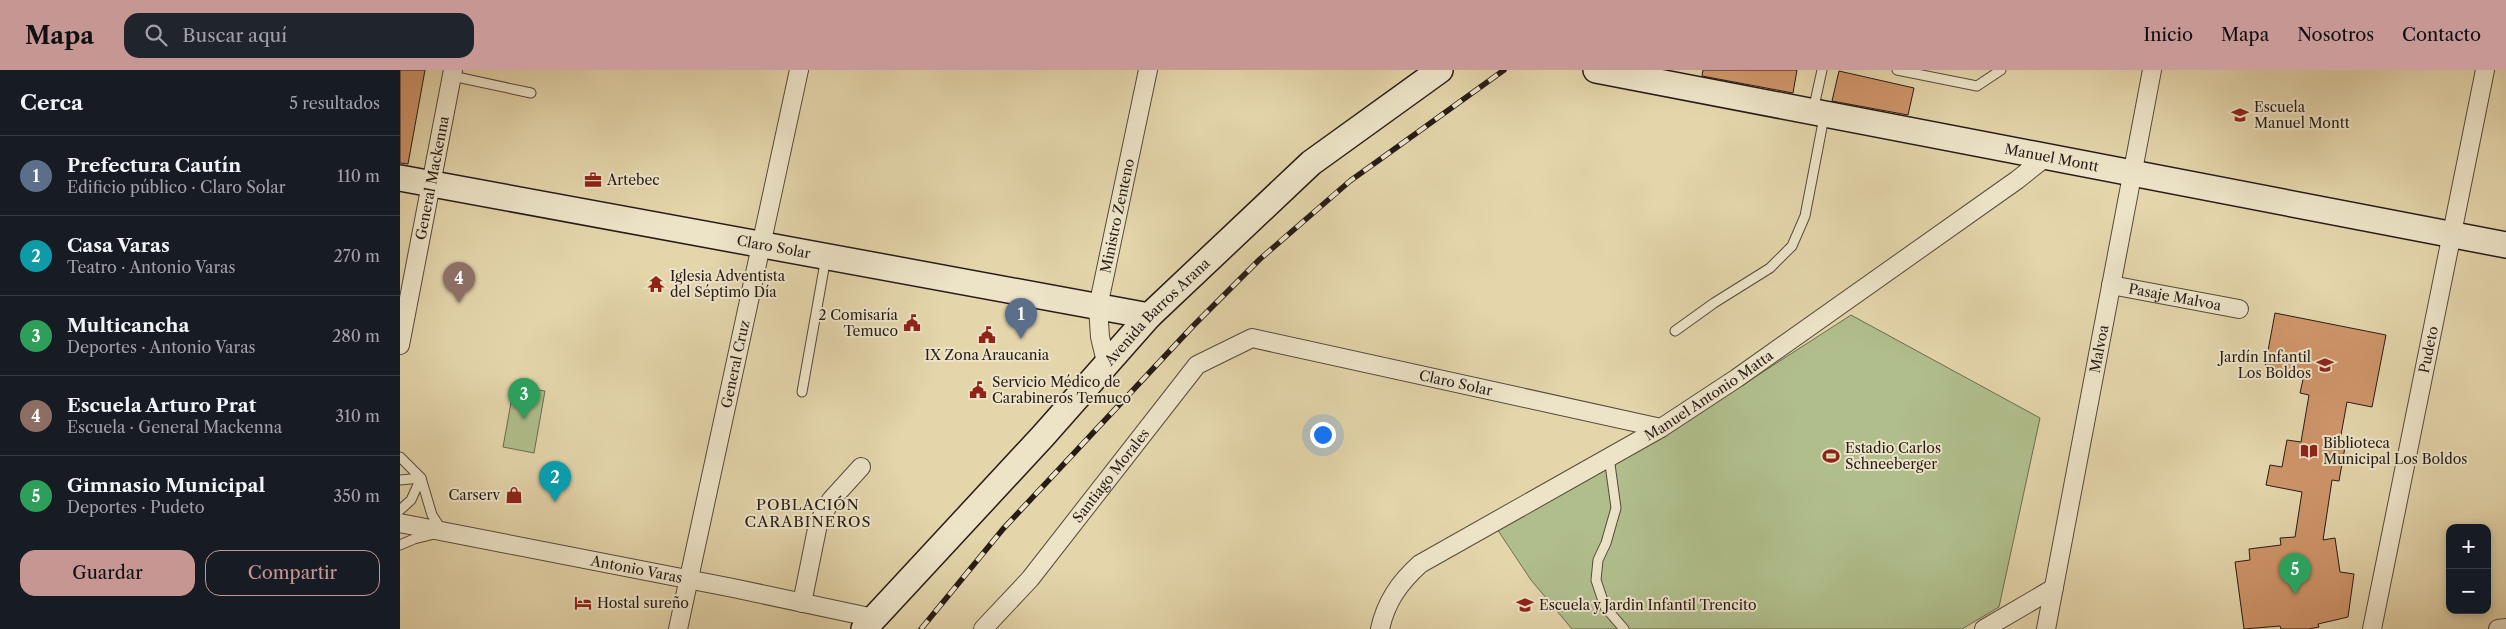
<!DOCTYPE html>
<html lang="es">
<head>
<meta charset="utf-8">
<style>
	body { margin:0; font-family:"Libre Caslon Text",serif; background:#20242c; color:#f1f3f6 }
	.controls { position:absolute; right:15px; bottom:15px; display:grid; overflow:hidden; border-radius:10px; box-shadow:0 2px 8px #0003 }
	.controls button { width:45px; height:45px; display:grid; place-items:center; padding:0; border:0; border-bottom:1px solid #363941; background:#171b24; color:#f1f3f6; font:25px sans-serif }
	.you { position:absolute; left:922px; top:364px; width:18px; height:18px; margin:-12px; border:4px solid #fff; border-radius:50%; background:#1a73e8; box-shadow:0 0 0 8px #1a73e833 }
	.badge { display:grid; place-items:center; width:32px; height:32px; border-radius:50%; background:#c59692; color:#fff; font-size:16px; font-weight:700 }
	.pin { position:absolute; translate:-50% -41px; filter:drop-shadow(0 1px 2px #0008) }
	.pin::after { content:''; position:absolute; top:26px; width:18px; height:15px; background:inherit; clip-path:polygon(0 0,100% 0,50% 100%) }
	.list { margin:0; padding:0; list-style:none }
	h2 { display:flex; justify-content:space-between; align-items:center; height:65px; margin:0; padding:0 20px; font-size:21px }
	h2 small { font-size:16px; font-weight:400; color:#9ea1a6 }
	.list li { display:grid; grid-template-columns:32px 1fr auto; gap:15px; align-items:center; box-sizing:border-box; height:80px; padding:0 20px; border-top:1px solid #363941 }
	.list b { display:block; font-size:19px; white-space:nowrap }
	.list p { margin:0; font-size:16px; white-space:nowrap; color:#9ea1a6 }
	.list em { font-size:16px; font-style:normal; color:#9ea1a6 }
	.actions { display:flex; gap:10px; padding:15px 20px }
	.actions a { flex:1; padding:11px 0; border:1px solid #c59692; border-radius:15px; text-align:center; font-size:18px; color:#c59692 }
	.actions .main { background:#c59692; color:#111 }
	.icon { flex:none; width:28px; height:28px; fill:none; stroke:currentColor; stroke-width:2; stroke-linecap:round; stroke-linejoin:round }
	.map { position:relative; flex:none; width:2106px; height:559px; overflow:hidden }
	header { display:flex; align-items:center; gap:30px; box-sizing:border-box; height:70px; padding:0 25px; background:#c59692; color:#111 }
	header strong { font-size:24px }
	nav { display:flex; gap:28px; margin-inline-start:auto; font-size:18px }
	.search { width:350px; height:45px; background:#20242c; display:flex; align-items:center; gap:12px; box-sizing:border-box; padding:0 18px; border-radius:15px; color:#9ea1a6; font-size:19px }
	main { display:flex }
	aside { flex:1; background:#171b24 }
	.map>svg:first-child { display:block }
	.green { fill:#b0be8c; stroke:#6c6c52 }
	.building { fill:#cf956a; stroke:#271b17 }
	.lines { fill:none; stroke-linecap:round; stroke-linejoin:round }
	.lane-casing { stroke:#564a3c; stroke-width:11 }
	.street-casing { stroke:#564a3c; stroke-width:20 }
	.secondary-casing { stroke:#271b17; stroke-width:28 }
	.lane { stroke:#ede4c8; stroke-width:9 }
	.street { stroke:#ede4c8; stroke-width:18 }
	.secondary { stroke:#ede4c8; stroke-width:25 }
	.rail-casing { stroke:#271b17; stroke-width:5.5 }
	.rail { stroke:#ede4c8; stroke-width:4; stroke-dasharray:11; stroke-linecap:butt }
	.labels { text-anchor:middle; stroke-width:4; stroke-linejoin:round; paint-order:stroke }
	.poi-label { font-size:14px; fill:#271b17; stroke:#ede4c8; text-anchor:start }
	.street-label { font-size:14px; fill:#271b17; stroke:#ede4c8 }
	.neighbourhood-label { font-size:15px; letter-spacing:1px; fill:#271b17; stroke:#ede4c8 }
</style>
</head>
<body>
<header>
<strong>Mapa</strong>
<div class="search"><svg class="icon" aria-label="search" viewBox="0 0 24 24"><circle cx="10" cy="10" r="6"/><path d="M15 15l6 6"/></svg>Buscar aquí</div>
<nav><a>Inicio</a><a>Mapa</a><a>Nosotros</a><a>Contacto</a></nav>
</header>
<main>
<aside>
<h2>Cerca<small>5 resultados</small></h2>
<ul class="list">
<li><span class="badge" style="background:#5c6f8a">1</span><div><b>Prefectura Cautín</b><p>Edificio público · Claro Solar</p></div><em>110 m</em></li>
<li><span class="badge" style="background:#0f9aa8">2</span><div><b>Casa Varas</b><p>Teatro · Antonio Varas</p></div><em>270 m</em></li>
<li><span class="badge" style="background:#2e9e5b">3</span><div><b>Multicancha</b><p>Deportes · Antonio Varas</p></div><em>280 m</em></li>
<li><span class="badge" style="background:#8d6e63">4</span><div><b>Escuela Arturo Prat</b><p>Escuela · General Mackenna</p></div><em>310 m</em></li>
<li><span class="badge" style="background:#2e9e5b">5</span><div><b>Gimnasio Municipal</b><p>Deportes · Pudeto</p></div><em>350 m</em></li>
</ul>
<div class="actions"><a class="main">Guardar</a><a>Compartir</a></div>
</aside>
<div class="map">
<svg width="2106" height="559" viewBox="0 0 2106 559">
	<rect width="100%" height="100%" fill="#e4d5ab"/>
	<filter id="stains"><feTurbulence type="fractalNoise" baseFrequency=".004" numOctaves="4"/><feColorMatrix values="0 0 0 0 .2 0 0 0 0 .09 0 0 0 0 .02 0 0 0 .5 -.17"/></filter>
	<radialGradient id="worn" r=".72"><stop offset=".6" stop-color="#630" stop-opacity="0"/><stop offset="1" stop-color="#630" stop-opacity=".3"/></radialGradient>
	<g class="green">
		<polygon points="1451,245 1640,348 1599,537 1562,559 1172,559 1131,510 1097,459 1184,412 1273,360"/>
		<polygon points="114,316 145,321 134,383 103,377"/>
	</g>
	<g class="building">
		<polygon points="0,0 25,0 8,94 0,93"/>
		<polygon points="1303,0 1397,0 1393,23 1302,6"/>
		<polygon points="1439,1 1514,18 1508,45 1432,31"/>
		<polygon points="1875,243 1986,265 1972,337 1947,332 1939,376 1945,377 1939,411 1932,410 1923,470 1935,468 1940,502 1954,504 1948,547 1918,554 1919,557 1908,559 1881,559 1880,556 1844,559 1835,492 1850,490 1849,479 1881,475 1880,468 1895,467 1902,422 1866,415 1870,395 1882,397 1887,370 1901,372 1909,325 1900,323 1904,305 1865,297"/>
	</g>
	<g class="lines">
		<g class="lane-casing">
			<g id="lane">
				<polyline points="1497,0 1577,16 1601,0"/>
				<polyline points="52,6 131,23"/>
				<polyline points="1413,41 1422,0"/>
				<polyline points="1275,261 1314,233 1370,198 1392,176 1405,146 1424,47"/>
				<polyline points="402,322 426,187"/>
				<polyline points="0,387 21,408 32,445 43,462 14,469 0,475"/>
				<polyline points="1209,387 1216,438 1206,473 1198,490 1196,510 1205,537 1224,559"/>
				<polyline points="0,410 21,408 11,430 0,440"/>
			</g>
		</g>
		<g class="street-casing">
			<g id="street">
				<path id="s1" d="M1711,215L1839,239"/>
				<path id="s2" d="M0,275L53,0"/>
				<path id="s3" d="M706,292L700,267L698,237L748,0"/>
				<path id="s4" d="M0,453L333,518L474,548"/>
				<polyline points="402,533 418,454 431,430 461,397"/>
				<path id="s5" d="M278,559L399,0"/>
				<path id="s6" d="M583,559L630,509L797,295L852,268L1261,358"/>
				<path id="s7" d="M980,559C986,532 999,513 1020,494L1261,358L1337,308L1617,110L1646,87"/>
				<polyline points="1584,559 1654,518"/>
				<path id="s8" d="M1646,559L1752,0"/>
				<path id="s9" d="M1972,559L2085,0"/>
				<polyline points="2098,559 2106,558"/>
			</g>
		</g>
		<g class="secondary-casing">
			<g id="secondary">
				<path id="s10" d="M1196,0L2106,175"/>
				<path id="s11" d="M0,108L749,246"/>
				<path id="s12" d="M464,559L643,366L749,246L911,93L1040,0"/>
			</g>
		</g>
		<use href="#lane" class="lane"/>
		<use href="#street" class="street"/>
		<use href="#secondary" class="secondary"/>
		<g class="rail-casing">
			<polyline id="rail" points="521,559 603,459 793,256 860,189 950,111 1104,0"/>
		</g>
		<use href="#rail" class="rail"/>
	</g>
	<defs>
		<g id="school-bare" transform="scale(1.35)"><path d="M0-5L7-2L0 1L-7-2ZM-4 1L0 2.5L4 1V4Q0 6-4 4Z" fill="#8f2418" stroke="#ede4c8" stroke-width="2.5" paint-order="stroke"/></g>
		<g id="office-bare" transform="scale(1.35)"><path d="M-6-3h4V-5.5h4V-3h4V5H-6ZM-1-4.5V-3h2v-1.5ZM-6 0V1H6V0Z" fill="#8f2418" stroke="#ede4c8" stroke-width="2.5" paint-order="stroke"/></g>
		<g id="temple-bare" transform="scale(1.35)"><path d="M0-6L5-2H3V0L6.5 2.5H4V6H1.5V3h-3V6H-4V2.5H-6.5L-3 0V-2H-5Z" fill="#8f2418" stroke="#ede4c8" stroke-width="2.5" paint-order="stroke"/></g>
		<g id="civic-bare" transform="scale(1.35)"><path d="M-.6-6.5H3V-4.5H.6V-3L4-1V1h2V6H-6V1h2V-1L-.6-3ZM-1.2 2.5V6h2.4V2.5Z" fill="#8f2418" stroke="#ede4c8" stroke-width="2.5" paint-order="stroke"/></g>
		<g id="library-bare" transform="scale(1.35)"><path d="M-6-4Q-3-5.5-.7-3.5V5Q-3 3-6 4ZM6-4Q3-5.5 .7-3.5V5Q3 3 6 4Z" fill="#8f2418" stroke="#ede4c8" stroke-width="2.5" paint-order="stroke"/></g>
		<g id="stadium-bare" transform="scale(1.35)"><path d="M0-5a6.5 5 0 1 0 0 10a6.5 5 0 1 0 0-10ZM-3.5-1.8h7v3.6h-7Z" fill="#8f2418" stroke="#ede4c8" stroke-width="2.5" paint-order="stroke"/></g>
		<g id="shop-bare" transform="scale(1.35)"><path d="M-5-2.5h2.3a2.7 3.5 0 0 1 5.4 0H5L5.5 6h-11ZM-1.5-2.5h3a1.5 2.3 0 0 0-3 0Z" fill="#8f2418" stroke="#ede4c8" stroke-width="2.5" paint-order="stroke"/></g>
		<g id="hotel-bare" transform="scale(1.35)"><path d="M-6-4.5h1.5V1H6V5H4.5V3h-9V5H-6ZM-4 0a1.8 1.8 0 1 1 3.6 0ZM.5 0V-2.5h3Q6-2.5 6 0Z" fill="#8f2418" stroke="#ede4c8" stroke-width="2.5" paint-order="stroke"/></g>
	</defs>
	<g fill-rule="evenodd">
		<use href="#school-bare" x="1840" y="45"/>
		<use href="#office-bare" x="193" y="110"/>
		<use href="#temple-bare" x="256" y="214"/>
		<use href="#civic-bare" x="512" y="253"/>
		<use href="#civic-bare" x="587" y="265"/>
		<use href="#school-bare" x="1925" y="295"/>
		<use href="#civic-bare" x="578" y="320"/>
		<use href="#library-bare" x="1909" y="381"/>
		<use href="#stadium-bare" x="1431" y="386"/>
		<use href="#shop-bare" x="114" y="425"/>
		<use href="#hotel-bare" x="183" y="533"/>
		<use href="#school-bare" x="1125" y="535"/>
	</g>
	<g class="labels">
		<g class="poi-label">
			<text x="1854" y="42">Escuela<tspan x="1854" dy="16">Manuel Montt</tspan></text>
			<text x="207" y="115">Artebec</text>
			<text x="270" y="211">Iglesia Adventista<tspan x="270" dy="16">del Séptimo Día</tspan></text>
			<text x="498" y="250" text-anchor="end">2 Comisaría<tspan x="498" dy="16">Temuco</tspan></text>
			<text x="587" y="290" text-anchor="middle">IX Zona Araucania</text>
			<text x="1911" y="292" text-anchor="end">Jardín Infantil<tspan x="1911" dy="16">Los Boldos</tspan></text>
			<text x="592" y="317">Servicio Médico de<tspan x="592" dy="16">Carabineros Temuco</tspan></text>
			<text x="1923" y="378">Biblioteca<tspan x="1923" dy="16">Municipal Los Boldos</tspan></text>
			<text x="1445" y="383">Estadio Carlos<tspan x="1445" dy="16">Schneeberger</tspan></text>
			<text x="100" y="430" text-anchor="end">Carserv</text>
			<text x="197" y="538">Hostal sureño</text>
			<text x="1139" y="540">Escuela y Jardin Infantil Trencito</text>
		</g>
		<g class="street-label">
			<text dy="5" stroke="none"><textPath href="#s10" startOffset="464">Manuel Montt</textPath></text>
			<text dy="5" stroke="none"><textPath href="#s2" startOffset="170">General Mackenna</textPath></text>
			<text dy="5" stroke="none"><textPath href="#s3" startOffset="149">Ministro Zenteno</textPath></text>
			<text dy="5" stroke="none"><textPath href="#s11" startOffset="380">Claro Solar</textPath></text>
			<text dy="5" stroke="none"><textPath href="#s1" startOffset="65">Pasaje Malvoa</textPath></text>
			<text dy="5" stroke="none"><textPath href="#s12" startOffset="432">Avenida Barros Arana</textPath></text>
			<text dy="5" stroke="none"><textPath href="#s8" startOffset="285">Malvoa</textPath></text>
			<text dy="5" stroke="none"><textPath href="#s9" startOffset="285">Pudeto</textPath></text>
			<text dy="5" stroke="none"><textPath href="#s5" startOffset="271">General Cruz</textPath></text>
			<text dy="5" stroke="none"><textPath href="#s6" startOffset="610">Claro Solar</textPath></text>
			<text dy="5" stroke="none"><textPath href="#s7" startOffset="412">Manuel Antonio Matta</textPath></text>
			<text dy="5" stroke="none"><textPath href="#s6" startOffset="200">Santiago Morales</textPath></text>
			<text dy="5" stroke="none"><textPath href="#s4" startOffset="241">Antonio Varas</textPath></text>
		</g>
		<g class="neighbourhood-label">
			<text x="408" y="440">POBLACIÓN<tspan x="408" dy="17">CARABINEROS</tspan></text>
		</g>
	</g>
	<rect width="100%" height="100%" filter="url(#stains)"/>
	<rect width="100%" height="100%" fill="url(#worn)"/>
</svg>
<div class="controls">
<button>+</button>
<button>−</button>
</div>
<div class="you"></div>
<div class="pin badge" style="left:621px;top:269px;background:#5c6f8a">1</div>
<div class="pin badge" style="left:155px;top:432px;background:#0f9aa8">2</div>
<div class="pin badge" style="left:124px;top:349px;background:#2e9e5b">3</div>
<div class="pin badge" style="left:59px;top:233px;background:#8d6e63">4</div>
<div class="pin badge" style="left:1895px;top:524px;background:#2e9e5b">5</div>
</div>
</main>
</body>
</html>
